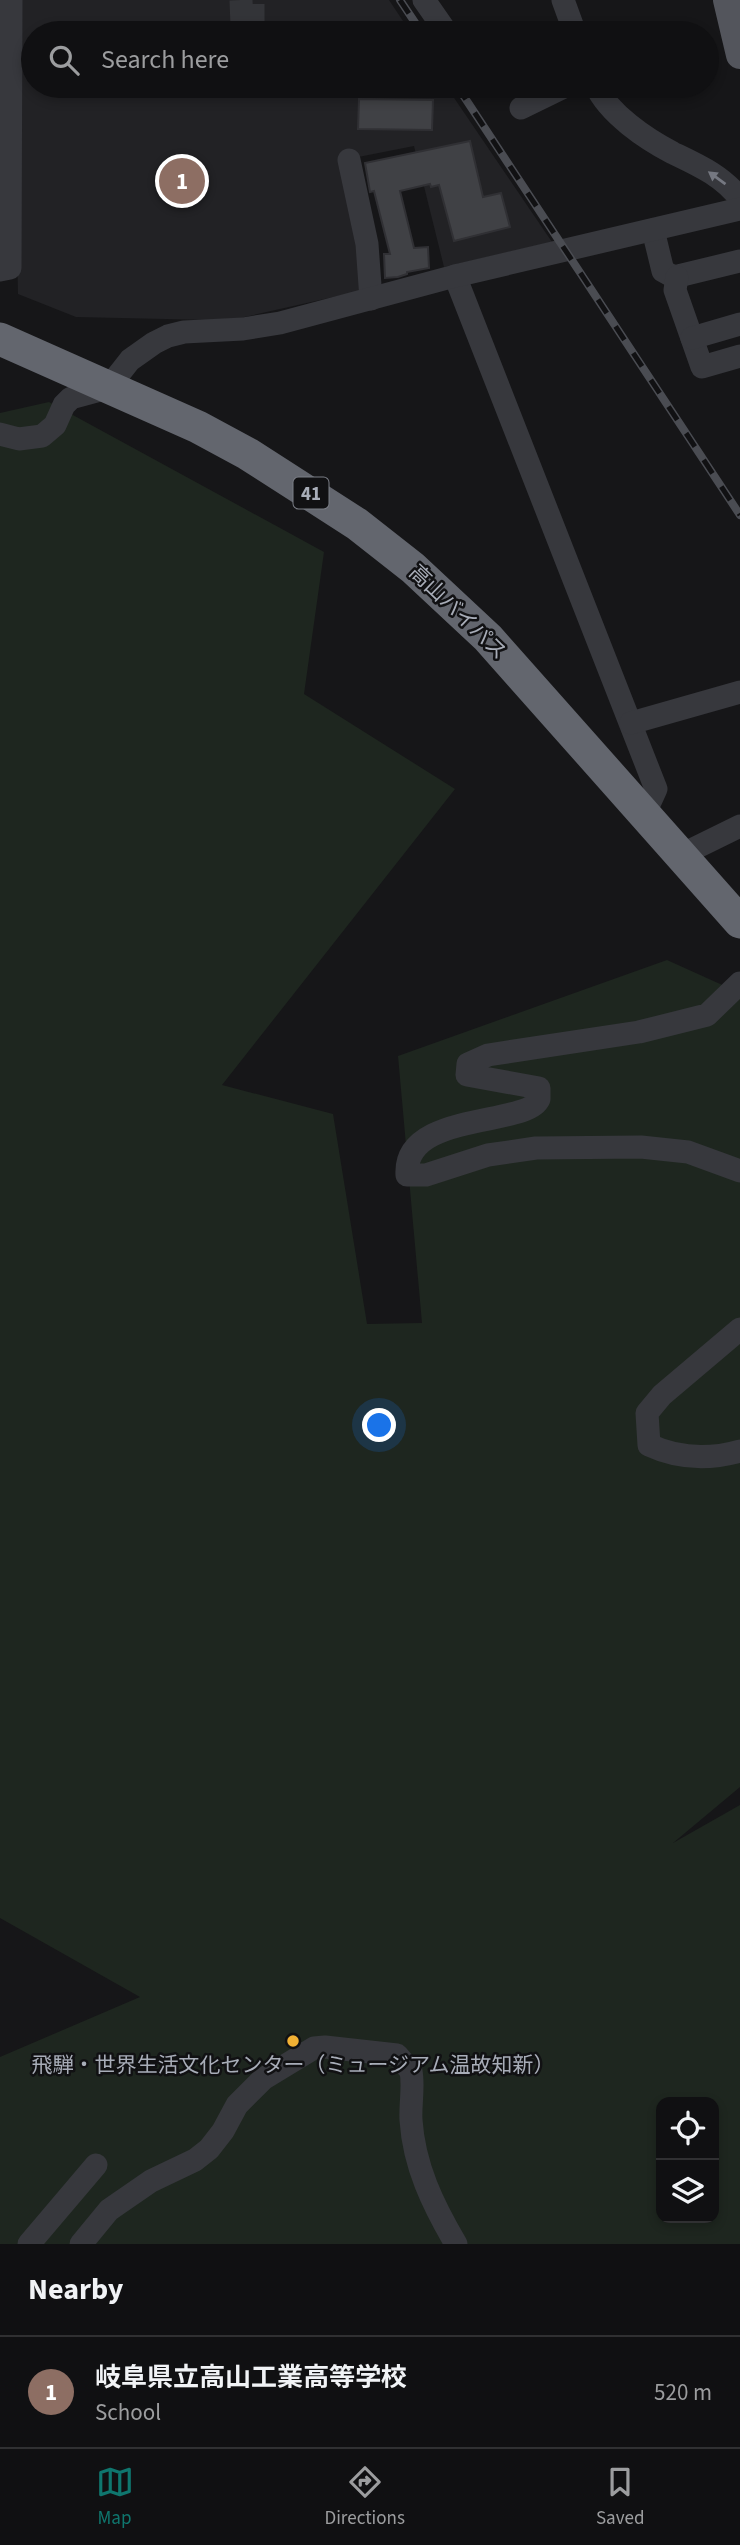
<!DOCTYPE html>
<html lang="en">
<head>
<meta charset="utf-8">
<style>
	body { margin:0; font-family:"Source Sans 3","Noto Sans JP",sans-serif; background:#19191b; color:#f1f3f6 }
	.controls { position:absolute; right:21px; bottom:21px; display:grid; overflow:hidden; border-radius:14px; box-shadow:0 4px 10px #0003 }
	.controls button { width:63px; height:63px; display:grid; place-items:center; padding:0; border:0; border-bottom:2px solid #303032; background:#101012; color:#f1f3f6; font:35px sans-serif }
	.you { position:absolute; left:380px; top:1426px; width:24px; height:24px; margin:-18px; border:5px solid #fff; border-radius:50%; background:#1a73e8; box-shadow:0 0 0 10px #1a73e833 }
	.badge { display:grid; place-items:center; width:46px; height:46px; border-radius:50%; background:#0f766e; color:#fff; font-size:23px; font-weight:700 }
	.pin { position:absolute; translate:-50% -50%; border:4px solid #fff; box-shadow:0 2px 7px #0006 }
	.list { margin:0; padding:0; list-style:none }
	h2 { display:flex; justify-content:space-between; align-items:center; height:91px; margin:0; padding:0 28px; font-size:30px }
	h2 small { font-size:23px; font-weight:400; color:#9c9d9f }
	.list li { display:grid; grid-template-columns:46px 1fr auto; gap:21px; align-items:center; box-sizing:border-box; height:112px; padding:0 28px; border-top:2px solid #303032 }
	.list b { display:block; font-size:26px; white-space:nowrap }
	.list p { margin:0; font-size:23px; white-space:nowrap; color:#9c9d9f }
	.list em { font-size:23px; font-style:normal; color:#9c9d9f }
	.icon { flex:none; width:38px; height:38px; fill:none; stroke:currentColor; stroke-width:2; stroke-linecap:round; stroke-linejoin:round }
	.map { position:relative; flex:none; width:740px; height:2244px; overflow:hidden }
	.search { position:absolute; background:#101012; box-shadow:0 4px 10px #0003; left:21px; right:21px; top:21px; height:77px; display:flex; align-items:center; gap:18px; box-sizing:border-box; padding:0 24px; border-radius:38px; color:#9c9d9f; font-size:26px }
	.sheet { height:203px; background:#101012 }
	nav { display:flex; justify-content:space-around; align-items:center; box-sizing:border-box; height:98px; border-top:2px solid #303032; background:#101012; font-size:19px; color:#9c9d9f }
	nav a { display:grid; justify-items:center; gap:4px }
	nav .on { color:#0f766e }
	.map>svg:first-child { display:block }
	.built { fill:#222225 }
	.green { fill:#1e261f; fill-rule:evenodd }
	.building { fill:#404145; stroke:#303034; stroke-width:2 }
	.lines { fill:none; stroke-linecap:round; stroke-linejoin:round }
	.minor-tunnel { stroke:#333438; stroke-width:23; stroke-dasharray:23 11; stroke-linecap:butt }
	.minor { stroke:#37383d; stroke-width:23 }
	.major { stroke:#53555c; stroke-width:28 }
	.highway { stroke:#63666e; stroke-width:33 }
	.rail-casing { stroke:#4a4c52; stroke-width:8 }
	.rail { stroke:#111113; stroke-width:5; stroke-dasharray:16; stroke-linecap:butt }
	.oneway { fill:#757881 }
	.poi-dot { fill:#f2b134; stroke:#111113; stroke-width:2.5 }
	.labels { text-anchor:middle; stroke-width:5; stroke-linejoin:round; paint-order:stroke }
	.shield { fill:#111113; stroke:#7b7e86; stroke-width:2 }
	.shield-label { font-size:19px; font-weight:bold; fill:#a8adb8 }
	.street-label { font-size:21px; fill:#a8adb8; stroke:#111113 }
	.poi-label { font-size:21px; fill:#a8adb8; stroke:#111113 }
</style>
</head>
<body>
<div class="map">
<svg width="740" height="2244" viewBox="0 0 740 2244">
	<rect width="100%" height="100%" fill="#161618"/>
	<polygon class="built" points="0,0 389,0 411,33 33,33 33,86 446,86 552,242 444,267 414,146 343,160 365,290 240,318 210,320 76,317 18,294 16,202"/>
	<path class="green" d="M49,402L324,552L304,694L455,789L222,1085L333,1114L367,1324L422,1323L398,1056L667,960L740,993V1787L673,1843L740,1805V2244H0V2057L140,1997L0,1918V413ZM661,2102H714V2218H661Z"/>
	<g class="building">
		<polygon points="359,99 433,100 432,130 358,129"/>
		<polygon points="470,141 483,197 501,193 510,227 454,241 439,185 431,187 430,184 400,191 414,248 428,247 429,268 407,272 407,274 398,277 385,278 384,254 390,254 374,191 370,192 365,163"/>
	</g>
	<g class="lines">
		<polyline class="minor-tunnel" points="241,0 242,25 253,25 253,0"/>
		<g class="minor">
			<polyline points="424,0 447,33"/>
			<polyline points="563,0 575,33"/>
			<path d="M596,86C609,114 646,139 673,153C698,165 723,176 740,199"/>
			<polyline points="521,108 566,86"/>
			<polyline points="349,160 367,244 371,299"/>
			<polyline points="653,230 663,271 674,277 740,261"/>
			<polyline points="0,270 10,268 11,0"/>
			<polyline points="455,276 656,789 645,813"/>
			<polyline points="677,277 675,290 702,367 740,356"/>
			<polyline points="692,338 740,324"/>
			<polyline points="0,434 19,439 42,436 55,425 64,405 71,398 108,388 130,360 154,343 168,336 184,332 243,329 280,323 455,276 740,209"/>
			<polyline points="631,723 740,692"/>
			<polyline points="681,855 740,826"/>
			<path d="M740,983L707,1015L639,1032L488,1055L468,1064L467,1075L539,1088C539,1088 539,1098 539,1099C527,1127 403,1111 407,1175H426L488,1155L536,1148L641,1147L688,1152L740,1171"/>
			<path d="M740,1329L662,1395L647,1413L649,1445C679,1459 708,1460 740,1451"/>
			<polyline points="29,2244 96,2165"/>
			<path d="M81,2244L109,2210L151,2181L195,2160L209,2149L223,2131L237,2105L263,2079L314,2048L325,2047L397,2055L411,2071C414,2087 410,2104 411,2120C414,2166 433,2205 456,2244"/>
		</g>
		<polyline class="major" points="727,0 740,55"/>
		<polyline class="highway" points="0,339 198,427 248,454 357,524 413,568 488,638 740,922"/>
		<g class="rail-casing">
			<g id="rail">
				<polyline points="400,0 422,33"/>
				<polyline points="457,86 740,515"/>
			</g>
		</g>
		<use href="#rail" class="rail"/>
	</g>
	<defs><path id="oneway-solid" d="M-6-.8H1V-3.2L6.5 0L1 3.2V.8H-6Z" transform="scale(1.75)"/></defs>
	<use class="oneway" href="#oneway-solid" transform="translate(717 178) rotate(-144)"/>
	<circle class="poi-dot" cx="293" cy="2041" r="7"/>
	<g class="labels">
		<rect class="shield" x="293.5" y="477.5" width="35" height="31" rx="5"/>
		<g class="shield-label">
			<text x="311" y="500">41</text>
		</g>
		<g class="street-label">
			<text transform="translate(458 612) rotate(44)" y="7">高山バイパス</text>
		</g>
		<g class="poi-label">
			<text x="293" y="2072">飛騨・世界生活文化センター（ミュージアム温故知新）</text>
		</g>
	</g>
</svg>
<div class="controls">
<button><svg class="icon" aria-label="locate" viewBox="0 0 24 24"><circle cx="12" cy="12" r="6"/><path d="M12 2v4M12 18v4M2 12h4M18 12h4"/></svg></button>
<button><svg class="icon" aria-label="layers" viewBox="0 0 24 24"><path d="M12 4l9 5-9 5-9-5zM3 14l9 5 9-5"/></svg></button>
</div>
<div class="you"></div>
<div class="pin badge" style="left:182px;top:181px;background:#8d6e63">1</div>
<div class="search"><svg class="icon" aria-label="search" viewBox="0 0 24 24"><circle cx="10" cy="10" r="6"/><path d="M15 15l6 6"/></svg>Search here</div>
</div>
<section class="sheet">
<h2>Nearby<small></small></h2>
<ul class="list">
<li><span class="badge" style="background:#8d6e63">1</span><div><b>岐阜県立高山工業高等学校</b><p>School</p></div><em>520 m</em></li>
</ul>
</section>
<nav>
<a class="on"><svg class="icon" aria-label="map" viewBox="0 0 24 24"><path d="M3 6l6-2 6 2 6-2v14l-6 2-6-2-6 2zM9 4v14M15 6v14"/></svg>Map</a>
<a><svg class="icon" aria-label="directions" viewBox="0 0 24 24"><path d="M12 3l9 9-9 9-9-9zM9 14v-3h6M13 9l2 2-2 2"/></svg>Directions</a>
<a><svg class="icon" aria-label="saved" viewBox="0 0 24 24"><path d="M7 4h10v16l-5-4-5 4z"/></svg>Saved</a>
</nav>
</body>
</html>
